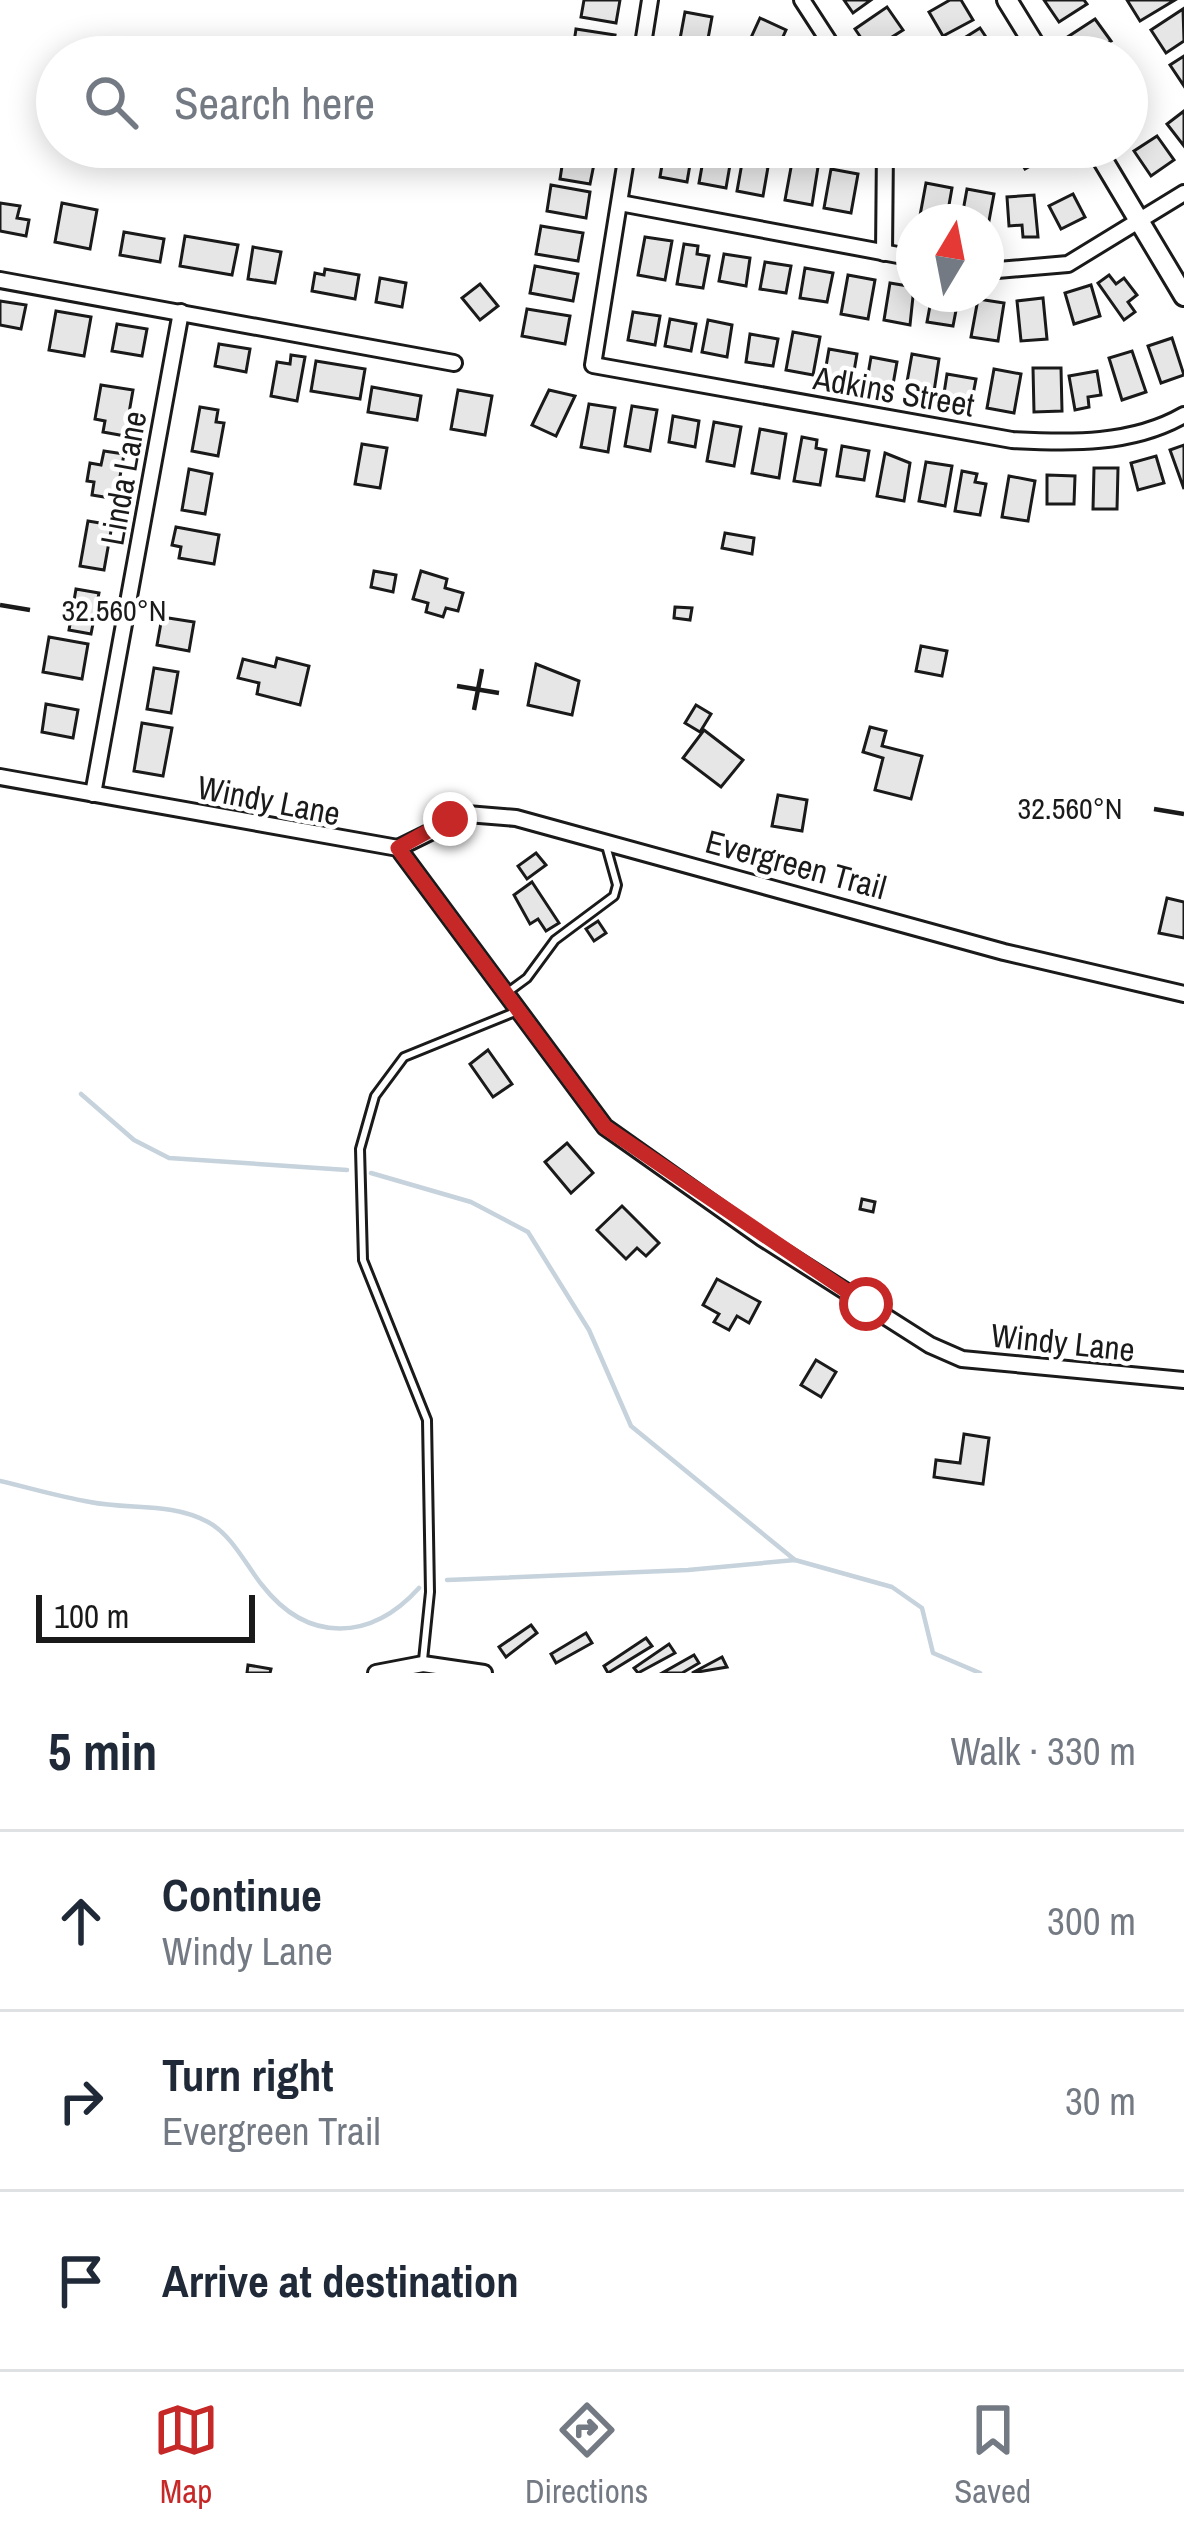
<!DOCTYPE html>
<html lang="en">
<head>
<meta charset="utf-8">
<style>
	body { margin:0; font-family:"Archivo Narrow",sans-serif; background:#f6f6f7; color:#1f2937 }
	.compass { position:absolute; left:896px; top:204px; width:108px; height:108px; border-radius:50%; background:#fff; box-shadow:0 6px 30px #0003; rotate:10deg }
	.scale { position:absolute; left:36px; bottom:30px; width:219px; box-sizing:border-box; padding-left:12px; border:6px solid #1a1a1a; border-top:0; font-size:33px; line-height:42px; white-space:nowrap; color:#1a1a1a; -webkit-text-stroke:9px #fff; paint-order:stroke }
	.stop { position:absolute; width:36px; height:36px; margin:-27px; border:9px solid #c62828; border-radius:50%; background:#fff }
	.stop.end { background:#c62828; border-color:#fff; box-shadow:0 3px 12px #0008 }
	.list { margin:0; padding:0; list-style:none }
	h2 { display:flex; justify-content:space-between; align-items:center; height:156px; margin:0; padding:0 48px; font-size:51px }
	h2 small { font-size:39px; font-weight:400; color:#747a83 }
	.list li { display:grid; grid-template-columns:78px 1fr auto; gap:36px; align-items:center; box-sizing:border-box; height:180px; padding:0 48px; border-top:3px solid #e0e1e3 }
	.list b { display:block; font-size:45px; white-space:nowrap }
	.list p { margin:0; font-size:39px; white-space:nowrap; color:#747a83 }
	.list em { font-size:39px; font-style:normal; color:#747a83 }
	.icon { flex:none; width:66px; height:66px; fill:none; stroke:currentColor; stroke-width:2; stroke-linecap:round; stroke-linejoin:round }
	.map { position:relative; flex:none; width:1184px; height:1673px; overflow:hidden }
	.search { position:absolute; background:#fff; box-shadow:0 6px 30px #0003; left:36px; right:36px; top:36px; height:132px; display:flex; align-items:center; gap:30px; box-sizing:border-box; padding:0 42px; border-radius:66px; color:#747a83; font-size:45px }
	.sheet { height:696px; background:#fff }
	nav { display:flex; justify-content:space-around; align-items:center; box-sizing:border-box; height:168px; border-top:3px solid #e0e1e3; background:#fff; font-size:33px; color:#747a83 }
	nav a { display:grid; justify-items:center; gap:6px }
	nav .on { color:#c62828 }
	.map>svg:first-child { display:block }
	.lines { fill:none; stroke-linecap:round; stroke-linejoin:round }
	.stream { stroke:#c6d2dc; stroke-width:4.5 }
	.building { fill:#e6e6e6; stroke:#1a1a1a; stroke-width:3 }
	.lane-casing { stroke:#1a1a1a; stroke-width:12 }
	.street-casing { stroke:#1a1a1a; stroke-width:20 }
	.secondary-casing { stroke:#1a1a1a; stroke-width:24 }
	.lane { stroke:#fff; stroke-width:6 }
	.street { stroke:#fff; stroke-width:14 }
	.secondary { stroke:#fff; stroke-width:18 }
	.route { stroke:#c62828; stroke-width:15 }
	.ticks { fill:none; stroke:#1a1a1a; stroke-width:4.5 }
	.labels { text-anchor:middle; stroke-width:9; stroke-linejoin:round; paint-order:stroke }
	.street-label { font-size:33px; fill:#1a1a1a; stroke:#fff }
	.ticks-label { font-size:30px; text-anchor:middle; fill:#1a1a1a; stroke:#fff; stroke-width:9; stroke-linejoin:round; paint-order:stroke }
</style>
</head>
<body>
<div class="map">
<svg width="1184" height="1673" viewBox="0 0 1184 1673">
	<rect width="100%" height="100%" fill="#fff"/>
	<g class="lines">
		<g class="stream">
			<polyline points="81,1094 134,1140 169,1158 347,1170"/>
			<polyline points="371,1173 471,1202 528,1232 589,1330 631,1426 795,1560"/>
			<path d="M0,1481C30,1488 60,1497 90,1502C130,1510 171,1502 208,1522C232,1535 246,1565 262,1585C308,1644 371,1641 419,1588"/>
			<polyline points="447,1580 688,1570 795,1560 892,1587 922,1608 933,1653 980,1673"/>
		</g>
	</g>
	<g class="building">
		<polygon points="584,0 620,0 616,23 581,17"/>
		<polygon points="844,0 871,0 853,13"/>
		<polygon points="950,0 961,0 973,20 943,36 929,12"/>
		<polygon points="1044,0 1084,0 1087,4 1059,22"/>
		<polygon points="1127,0 1175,0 1140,21"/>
		<polygon points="887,7 903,30 870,51 855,29"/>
		<polygon points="1183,9 1184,41 1166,53 1151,30"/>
		<polygon points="685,12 712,17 707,44 680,39"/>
		<polygon points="760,18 786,30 775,54 749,42"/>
		<polygon points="1095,19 1111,41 1079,57 1066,38"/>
		<polygon points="980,28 988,40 981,45 987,53 956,57 950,47"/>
		<polygon points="576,29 615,35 611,57 572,56"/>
		<polygon points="908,45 914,57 887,57"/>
		<polygon points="1184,56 1184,86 1170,65"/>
		<polygon points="1131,94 1142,118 1127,125 1127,96"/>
		<polygon points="1184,111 1184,146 1167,124"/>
		<polygon points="1157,136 1174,160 1151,176 1134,151"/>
		<polygon points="665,147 693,147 687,182 660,177"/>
		<polygon points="917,147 960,147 962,158 919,163"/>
		<polygon points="1052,147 1055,152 1025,169 1013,148"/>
		<polygon points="564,153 595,159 590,184 560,179"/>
		<polygon points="704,155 731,159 726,188 699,183"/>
		<polygon points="792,162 818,167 812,205 785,200"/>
		<polygon points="742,163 768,167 763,196 737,191"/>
		<polygon points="831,169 858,174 851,213 824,208"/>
		<polygon points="926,183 952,188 946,222 919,221"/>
		<polygon points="551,185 590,192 586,218 547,211"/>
		<polygon points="967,189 994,194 986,237 986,222 961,222"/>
		<polygon points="1073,194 1085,217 1061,229 1049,206"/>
		<polygon points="1034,195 1038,237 1023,237 1022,225 1009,226 1007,197"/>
		<polygon points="0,203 20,206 17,218 29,220 26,236 0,231"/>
		<polygon points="62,203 97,210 90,249 55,242"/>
		<polygon points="541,226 583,233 578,261 536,254"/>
		<polygon points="124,232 164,239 160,262 120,255"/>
		<polygon points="185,236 238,245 232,275 180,266"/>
		<polygon points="645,237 672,241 665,280 638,275"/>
		<polygon points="684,244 698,246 697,254 709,256 703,288 677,284"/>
		<polygon points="253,247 281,252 275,283 248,279"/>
		<polygon points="724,254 750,258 746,286 719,281"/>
		<polygon points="765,262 791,266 786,293 760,289"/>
		<polygon points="535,266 578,274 573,301 530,293"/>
		<polygon points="805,268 833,273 827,302 800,298"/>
		<polygon points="325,269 359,275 355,299 312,291 315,273 324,275"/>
		<polygon points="848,275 875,280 868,319 841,314"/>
		<polygon points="1109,275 1116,284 1124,278 1137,295 1128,302 1135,312 1124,320 1098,283"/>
		<polygon points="380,278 406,283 402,307 376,302"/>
		<polygon points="890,283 914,287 910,325 884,320"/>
		<polygon points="480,284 498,306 480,320 462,298"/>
		<polygon points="1091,285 1100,316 1074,324 1065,293"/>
		<polygon points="932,295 958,300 953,326 927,322"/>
		<polygon points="1043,298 1047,339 1021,341 1017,301"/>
		<polygon points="978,299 1004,303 998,341 971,337"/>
		<polygon points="0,301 26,305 21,329 0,325"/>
		<polygon points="527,309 570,316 565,344 522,336"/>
		<polygon points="56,311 91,317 84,356 49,350"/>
		<polygon points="633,312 660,316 655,345 628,340"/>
		<polygon points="670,319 696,324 691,351 665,346"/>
		<polygon points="708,320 732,325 727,357 702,352"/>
		<polygon points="117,324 147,329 142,356 112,351"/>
		<polygon points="793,332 820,337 813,375 786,370"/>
		<polygon points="750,334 778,339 773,366 746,362"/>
		<polygon points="1172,338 1184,375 1161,383 1148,346"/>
		<polygon points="219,344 250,349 246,372 215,366"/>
		<polygon points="829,349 857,354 852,383 824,378"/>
		<polygon points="1132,351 1146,392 1122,400 1109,358"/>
		<polygon points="912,354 939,359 933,398 905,393"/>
		<polygon points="291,355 305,357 297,401 271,396 277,362 290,364"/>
		<polygon points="871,357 897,362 892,390 866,386"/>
		<polygon points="316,361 365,369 360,399 311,391"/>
		<polygon points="1033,368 1061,368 1062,411 1034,412"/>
		<polygon points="994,369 1021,374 1014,413 987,408"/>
		<polygon points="1097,371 1101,395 1088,397 1089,407 1075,410 1069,376"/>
		<polygon points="947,374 976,379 971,405 943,400"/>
		<polygon points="101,385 133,390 125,436 103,432 105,421 95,419"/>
		<polygon points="372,387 421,396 417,420 368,412"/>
		<polygon points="458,390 492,396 485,435 451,429"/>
		<polygon points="549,390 575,396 556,436 532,425"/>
		<polygon points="589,404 615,408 608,452 581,447"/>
		<polygon points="632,406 657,410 650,451 625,446"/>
		<polygon points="200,407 218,410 216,422 224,423 218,456 192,451"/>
		<polygon points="673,416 699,421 695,447 669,442"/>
		<polygon points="714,422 741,427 734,466 707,461"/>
		<polygon points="760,429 786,434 779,478 752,473"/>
		<polygon points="802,437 817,440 816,448 826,450 820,485 794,481"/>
		<polygon points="362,444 387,448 380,488 355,484"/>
		<polygon points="1184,445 1184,489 1170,450"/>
		<polygon points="842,446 869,451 864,480 837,476"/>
		<polygon points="104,451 124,454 116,499 92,495 94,482 87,481 90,463 101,465"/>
		<polygon points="885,453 910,463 904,501 877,496"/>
		<polygon points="1156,456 1164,483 1138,490 1131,463"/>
		<polygon points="926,462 952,466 945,506 919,501"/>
		<polygon points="1094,468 1118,468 1117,509 1093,509"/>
		<polygon points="189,469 212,474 205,514 182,510"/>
		<polygon points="962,471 977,474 975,482 986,484 980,515 955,511"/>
		<polygon points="1047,475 1075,476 1074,504 1047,504"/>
		<polygon points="1009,476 1035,481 1028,521 1002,517"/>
		<polygon points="88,521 112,525 104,570 80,566"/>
		<polygon points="176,527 219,535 214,564 179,558 181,547 172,545"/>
		<polygon points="725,533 754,538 752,554 722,548"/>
		<polygon points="374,571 396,575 393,592 371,587"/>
		<polygon points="421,571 447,579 445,588 463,593 458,611 446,608 443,617 426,612 428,603 413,599"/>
		<polygon points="76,589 99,593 91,634 69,630"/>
		<polygon points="675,607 692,608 690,620 674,618"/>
		<polygon points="162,617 194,622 189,651 157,645"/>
		<polygon points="49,637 88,644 82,679 43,672"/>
		<polygon points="921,646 947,651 942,676 916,671"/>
		<polygon points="277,658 309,666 300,705 257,694 259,683 238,678 243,659 275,667"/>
		<polygon points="536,664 579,681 572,715 528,705"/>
		<polygon points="154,668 178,672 171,713 147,709"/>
		<polygon points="46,704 78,710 73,738 42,732"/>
		<polygon points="696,705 711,714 700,732 685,723"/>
		<polygon points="142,723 172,728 163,776 134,771"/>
		<polygon points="870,727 886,731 882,746 922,756 911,799 875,790 883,758 863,752"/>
		<polygon points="704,730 743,760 721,787 683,758"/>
		<polygon points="778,795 807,800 802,831 772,826"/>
		<polygon points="536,853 546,865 527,879 518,866"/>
		<polygon points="532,882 559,923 546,931 538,919 530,924 514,895"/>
		<polygon points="1167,898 1184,902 1184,938 1159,933"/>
		<polygon points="598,921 606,933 594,941 586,929"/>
		<polygon points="488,1050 512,1084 493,1097 470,1064"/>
		<polygon points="567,1143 593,1173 571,1193 545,1162"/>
		<polygon points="862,1199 875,1202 873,1212 860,1209"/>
		<polygon points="622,1206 659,1243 646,1256 637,1248 626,1259 597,1230"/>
		<polygon points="717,1279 760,1302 749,1323 737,1316 729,1330 714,1322 719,1314 703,1305"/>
		<polygon points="816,1360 836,1372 821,1397 801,1385"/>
		<polygon points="964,1434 989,1438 983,1484 934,1477 936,1460 960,1463"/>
		<polygon points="531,1625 537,1633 506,1657 499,1647"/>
		<polygon points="586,1633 592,1643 556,1663 551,1654"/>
		<polygon points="646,1638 652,1646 608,1673 604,1666"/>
		<polygon points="669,1644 675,1653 638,1673 634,1668"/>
		<polygon points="694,1655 699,1663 682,1673 662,1673"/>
		<polygon points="722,1657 727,1667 692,1673"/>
		<polygon points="248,1665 271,1669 270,1673 247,1673"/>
	</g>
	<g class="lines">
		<g class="lane-casing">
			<g id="lane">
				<polyline points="508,992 527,978 555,940 614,896 617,885 605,842"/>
				<polyline points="423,1660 430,1592 427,1420 363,1260 360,1149 375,1096 404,1057 515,1012"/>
			</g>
		</g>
		<g class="street-casing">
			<g id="street">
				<polyline points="802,0 839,57"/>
				<polyline points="641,57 650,0"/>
				<path d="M628,147L593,365L1012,440C1070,443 1132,445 1184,415"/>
				<polyline points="620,203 914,258"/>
				<polyline points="884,253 885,147"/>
				<polyline points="986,271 1068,264 1184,193"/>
				<polyline points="0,280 454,363"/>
				<polyline points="0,777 398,848 605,1127 762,1238 930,1345 962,1359 1184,1380"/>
				<polyline points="93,794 181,312"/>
				<polyline points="398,848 467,814 516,818 1004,952 1184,994"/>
				<polyline points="376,1673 423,1664 484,1673"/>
			</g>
		</g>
		<g class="secondary-casing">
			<g id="secondary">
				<polyline points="1007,0 1042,57"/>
				<polyline points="1095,147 1184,296"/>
			</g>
		</g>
		<use href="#lane" class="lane"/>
		<use href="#street" class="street"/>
		<use href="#secondary" class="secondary"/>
	</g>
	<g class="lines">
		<polyline class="route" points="450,819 398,848 605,1127 866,1304"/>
	</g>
	<path class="ticks" d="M0,605L30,610M457,686L499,693M474,710L482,669M1154,809L1184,814"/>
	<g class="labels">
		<g class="street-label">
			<text transform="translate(894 391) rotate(10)" y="12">Adkins Street</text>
			<text transform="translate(123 478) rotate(-80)" y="12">Linda Lane</text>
			<text transform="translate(269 800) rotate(11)" y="12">Windy Lane</text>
			<text transform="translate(796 864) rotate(15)" y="12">Evergreen Trail</text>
			<text transform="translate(1063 1342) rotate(6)" y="12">Windy Lane</text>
		</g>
	</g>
	<g class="ticks-label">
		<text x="114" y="621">32.560°N</text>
		<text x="1070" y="819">32.560°N</text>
	</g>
</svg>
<svg class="compass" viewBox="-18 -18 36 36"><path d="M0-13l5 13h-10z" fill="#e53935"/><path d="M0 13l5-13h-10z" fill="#747a83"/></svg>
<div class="scale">100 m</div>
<div class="stop" style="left:866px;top:1304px"></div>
<div class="stop end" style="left:450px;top:819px"></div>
<div class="search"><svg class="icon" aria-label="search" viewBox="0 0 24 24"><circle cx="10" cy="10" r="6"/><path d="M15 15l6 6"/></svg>Search here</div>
</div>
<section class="sheet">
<h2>5 min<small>Walk · 330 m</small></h2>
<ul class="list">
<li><svg class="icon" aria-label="ahead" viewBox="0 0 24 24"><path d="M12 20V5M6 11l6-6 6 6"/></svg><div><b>Continue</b><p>Windy Lane</p></div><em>300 m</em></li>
<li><svg class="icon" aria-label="right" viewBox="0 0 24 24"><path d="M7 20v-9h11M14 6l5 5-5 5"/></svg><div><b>Turn right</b><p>Evergreen Trail</p></div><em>30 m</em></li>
<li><svg class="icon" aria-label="arrive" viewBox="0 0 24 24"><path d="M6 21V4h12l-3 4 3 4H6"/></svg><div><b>Arrive at destination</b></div></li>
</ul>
</section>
<nav>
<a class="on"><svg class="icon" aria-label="map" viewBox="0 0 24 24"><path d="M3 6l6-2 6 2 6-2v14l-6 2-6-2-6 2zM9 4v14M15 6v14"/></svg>Map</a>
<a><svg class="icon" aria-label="directions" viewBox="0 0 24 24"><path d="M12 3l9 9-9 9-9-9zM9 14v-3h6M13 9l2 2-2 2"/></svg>Directions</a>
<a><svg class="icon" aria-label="saved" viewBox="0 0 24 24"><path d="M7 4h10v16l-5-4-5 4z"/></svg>Saved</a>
</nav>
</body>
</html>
